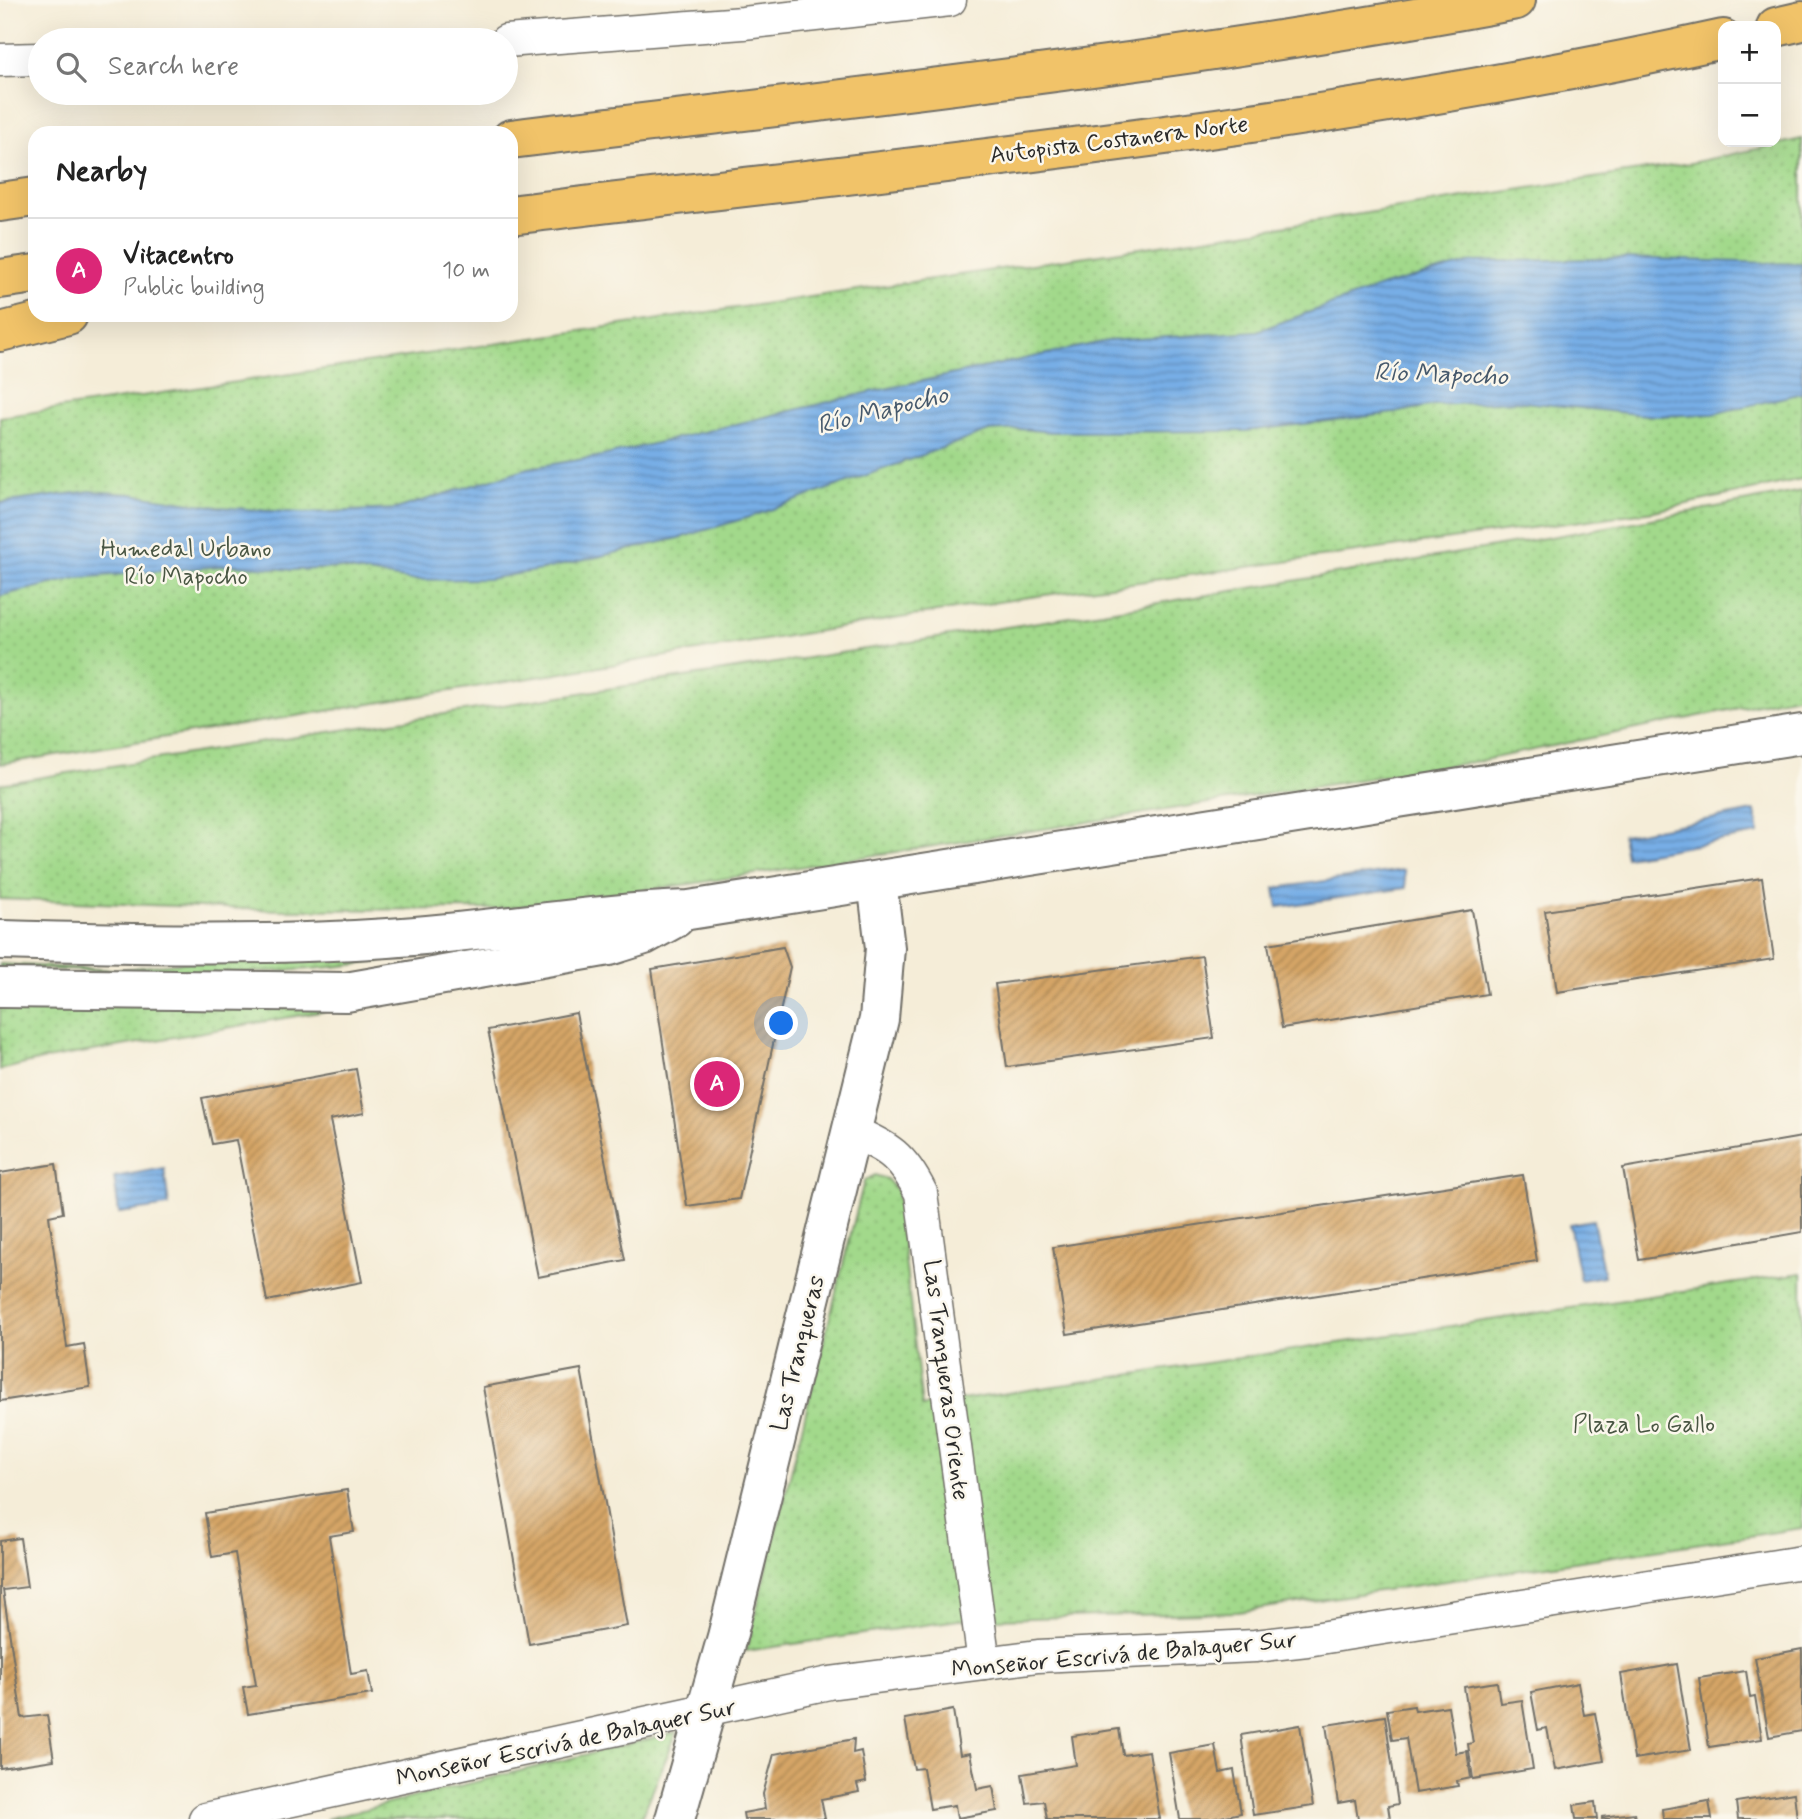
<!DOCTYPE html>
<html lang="en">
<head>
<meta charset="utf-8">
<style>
	body { margin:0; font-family:Mynerve,sans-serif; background:#f2f2f2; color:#222 }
	.controls { position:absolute; right:21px; top:21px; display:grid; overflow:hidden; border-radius:14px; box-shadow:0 7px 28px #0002 }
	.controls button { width:63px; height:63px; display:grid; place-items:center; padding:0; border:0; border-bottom:2px solid #e0e0e0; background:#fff; color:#222; font:35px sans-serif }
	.you { position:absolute; left:782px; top:1024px; width:24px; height:24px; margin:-18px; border:5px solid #fff; border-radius:50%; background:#1a73e8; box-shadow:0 0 0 10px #1a73e833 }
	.badge { display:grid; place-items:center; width:46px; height:46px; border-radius:50%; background:#db2777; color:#fff; font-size:23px; font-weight:700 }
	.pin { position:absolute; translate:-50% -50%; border:4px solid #fff; box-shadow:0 2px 7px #0006 }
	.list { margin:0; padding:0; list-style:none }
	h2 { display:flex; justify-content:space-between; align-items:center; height:91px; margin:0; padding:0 28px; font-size:30px }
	h2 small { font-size:23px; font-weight:400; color:#767676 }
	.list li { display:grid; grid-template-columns:46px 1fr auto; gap:21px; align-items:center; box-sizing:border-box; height:105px; padding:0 28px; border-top:2px solid #e0e0e0 }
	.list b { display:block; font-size:26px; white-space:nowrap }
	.list p { margin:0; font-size:23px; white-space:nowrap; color:#767676 }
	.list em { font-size:23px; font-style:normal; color:#767676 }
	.icon { flex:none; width:38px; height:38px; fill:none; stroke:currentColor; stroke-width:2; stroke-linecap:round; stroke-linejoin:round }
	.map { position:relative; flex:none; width:1802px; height:1819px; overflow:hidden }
	.search { position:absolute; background:#fff; box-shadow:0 7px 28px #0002; left:28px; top:28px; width:490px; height:77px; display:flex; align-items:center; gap:18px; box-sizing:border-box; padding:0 24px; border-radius:38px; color:#767676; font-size:26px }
	.panel { position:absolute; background:#fff; box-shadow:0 7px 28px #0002; left:28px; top:126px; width:490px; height:196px; border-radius:21px }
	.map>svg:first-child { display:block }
	.green { fill:url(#green-dots); stroke:#66825b; stroke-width:2 }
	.water { fill:url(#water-rules); stroke:#516c88; stroke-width:2 }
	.building { fill:url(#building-hatch) }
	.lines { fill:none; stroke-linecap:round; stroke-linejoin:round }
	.minor-casing { stroke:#726f68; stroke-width:35 }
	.tertiary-casing { stroke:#726f68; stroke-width:42 }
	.motorway-casing { stroke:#726f68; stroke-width:42 }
	.minor { stroke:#fff; stroke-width:32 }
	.tertiary { stroke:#fff; stroke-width:38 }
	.motorway { stroke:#f1c369; stroke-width:38 }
	.labels { text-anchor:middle; stroke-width:5; stroke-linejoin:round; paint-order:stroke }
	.street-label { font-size:24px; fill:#2b2b2b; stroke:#fbf7ec }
	.park-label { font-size:24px; fill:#495643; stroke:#fbf7ec }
	.water-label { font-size:26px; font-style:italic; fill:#46596c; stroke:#fbf7ec }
</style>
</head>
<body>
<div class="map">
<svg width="1802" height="1819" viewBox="0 0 1802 1819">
	<defs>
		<pattern id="green-dots" width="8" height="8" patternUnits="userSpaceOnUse" patternTransform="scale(1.75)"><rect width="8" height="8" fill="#a2d98b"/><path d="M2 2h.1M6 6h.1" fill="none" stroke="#8cba78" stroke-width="1.8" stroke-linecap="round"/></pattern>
		<pattern id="water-rules" width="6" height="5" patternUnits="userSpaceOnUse" patternTransform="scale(1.75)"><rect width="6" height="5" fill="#77aee6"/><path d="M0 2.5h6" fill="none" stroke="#628ebb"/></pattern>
		<pattern id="building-hatch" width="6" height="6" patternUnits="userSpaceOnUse" patternTransform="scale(1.75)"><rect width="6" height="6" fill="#d5a566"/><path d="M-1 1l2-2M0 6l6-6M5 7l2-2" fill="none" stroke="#ad8754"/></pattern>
	</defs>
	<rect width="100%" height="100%" fill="#fbf7ec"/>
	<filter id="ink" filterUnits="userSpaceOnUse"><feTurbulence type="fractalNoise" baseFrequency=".0143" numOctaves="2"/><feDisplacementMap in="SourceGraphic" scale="14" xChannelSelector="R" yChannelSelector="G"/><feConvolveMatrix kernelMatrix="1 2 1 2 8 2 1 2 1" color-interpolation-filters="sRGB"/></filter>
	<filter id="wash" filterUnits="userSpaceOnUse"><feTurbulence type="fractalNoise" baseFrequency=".00686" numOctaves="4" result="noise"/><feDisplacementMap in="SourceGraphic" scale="28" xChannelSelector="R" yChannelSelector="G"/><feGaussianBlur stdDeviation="1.57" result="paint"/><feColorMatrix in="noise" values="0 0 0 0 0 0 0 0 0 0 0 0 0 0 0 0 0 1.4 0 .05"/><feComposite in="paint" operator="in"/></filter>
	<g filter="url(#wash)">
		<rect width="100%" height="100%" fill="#f5edd8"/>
		<g class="green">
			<polygon points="1802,139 1802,479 1654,511 1023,598 0,764 0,417 1114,252 1691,163"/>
			<path d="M1802,491V695L1479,761L690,884L499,909L277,910L0,899V784C601,686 1204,605 1802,491Z"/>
			<path d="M436,951C293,982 146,974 0,967V964L117,970L241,955Z"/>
			<polygon points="0,993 378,1002 46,1059 0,1070"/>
			<polygon points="875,1175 887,1179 897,1191 922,1406 1802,1273 1802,1528 1238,1612 958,1620 746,1651 864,1181"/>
			<polygon points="677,1732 641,1819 326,1819"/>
		</g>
		<g class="water">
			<polygon points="1626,258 1802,264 1802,393 1713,414 1655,416 1515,401 1434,405 1394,413 1246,431 1051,432 1022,429 989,431 756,515 679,538 541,570 488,579 410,580 338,568 293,570 234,565 77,578 0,596 0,503 90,491 131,494 218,507 303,513 396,509 528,468 602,456 866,393 1107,341 1257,331 1383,286 1472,262"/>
			<polygon points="1755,811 1759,834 1626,857 1622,835"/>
			<polygon points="1404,870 1406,888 1278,907 1275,888"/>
			<polygon points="164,1168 169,1206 119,1213 114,1177"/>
			<polygon points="1593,1220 1604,1276 1580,1280 1569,1224"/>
		</g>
		<g id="blocks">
			<g class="building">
				<polygon points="1762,878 1774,959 1557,992 1545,911"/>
				<polygon points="1472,910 1487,994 1282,1028 1268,944"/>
				<polygon points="783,947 790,967 739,1199 687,1206 652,969"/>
				<polygon points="1202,956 1214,1038 1007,1067 995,984"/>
				<polygon points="576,1013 625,1260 538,1277 488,1030"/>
				<polygon points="356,1069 364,1113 330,1120 362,1282 267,1301 236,1140 212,1144 202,1098"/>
				<polygon points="1802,1137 1802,1232 1639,1260 1623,1168"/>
				<polygon points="56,1164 63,1213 49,1216 67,1347 84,1344 90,1387 0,1401 0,1173"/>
				<polygon points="1523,1175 1537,1261 1067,1334 1053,1247"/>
				<polygon points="581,1369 627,1626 529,1644 483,1387"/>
				<polygon points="347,1490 354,1532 329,1536 351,1674 368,1671 372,1694 248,1714 243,1687 256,1685 235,1553 212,1557 205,1513"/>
				<polygon points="20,1538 27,1587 3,1590 22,1718 47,1715 54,1760 0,1768 0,1541"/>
				<polygon points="1802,1649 1802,1731 1769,1737 1755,1658"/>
				<polygon points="1677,1664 1691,1750 1634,1759 1621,1674"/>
				<polygon points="1746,1671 1750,1697 1755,1696 1762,1739 1709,1747 1699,1678"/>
				<polygon points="1497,1682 1500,1703 1522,1700 1533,1769 1473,1779 1468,1744 1473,1743 1464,1687"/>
				<polygon points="1578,1683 1584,1715 1595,1713 1604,1761 1555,1770 1547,1728 1538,1730 1531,1692"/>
				<polygon points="1414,1706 1415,1711 1448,1706 1456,1753 1467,1751 1471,1778 1457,1781 1458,1786 1415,1793 1406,1738 1392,1740 1387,1710"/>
				<polygon points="953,1710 960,1755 970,1753 977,1789 993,1786 997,1811 957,1818 955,1805 930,1809 923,1768 914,1769 905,1719"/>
				<polygon points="1385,1716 1398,1804 1388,1806 1390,1819 1358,1819 1355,1800 1338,1803 1326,1725"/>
				<polygon points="1300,1725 1313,1806 1253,1815 1241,1735"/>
				<polygon points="1119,1729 1123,1755 1149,1751 1160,1819 1047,1819 1044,1801 1027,1803 1022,1774 1076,1765 1072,1736"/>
				<polygon points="854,1739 853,1753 861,1751 866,1782 857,1784 859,1792 821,1799 825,1819 744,1819 743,1813 765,1809 763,1794 774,1754"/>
				<polygon points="1215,1745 1220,1773 1234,1770 1241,1813 1211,1819 1180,1819 1169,1753"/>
				<polygon points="1794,1793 1797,1819 1738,1819 1736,1802"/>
				<polygon points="1709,1801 1712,1819 1663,1819 1662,1809"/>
				<polygon points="1595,1802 1597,1819 1576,1819 1574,1805"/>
				<polygon points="1634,1813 1635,1819 1602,1819 1602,1817"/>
			</g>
		</g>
	</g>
	<g filter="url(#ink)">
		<use href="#blocks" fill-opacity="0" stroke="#726f68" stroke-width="2"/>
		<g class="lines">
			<g class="minor-casing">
				<g id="minor">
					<polyline points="506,41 743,23 950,0"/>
					<polyline points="0,60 40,59"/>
					<path d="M852,1132C889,1147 903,1157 921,1193L984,1663"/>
					<polyline points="205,1819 829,1683 1038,1656 1255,1646 1307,1640 1802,1562"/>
				</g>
			</g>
			<g class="tertiary-casing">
				<g id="tertiary">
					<path d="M0,940C129,943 258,947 388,938C488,932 588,913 689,910L1802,734"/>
					<polyline points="0,988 346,992 609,946 644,935 675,918"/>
					<polyline points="675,1819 727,1637 879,1019 885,948 877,881"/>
				</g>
			</g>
			<g class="motorway-casing">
				<g id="motorway">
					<polyline points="1776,27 1802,21"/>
					<path d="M511,139C846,98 1184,62 1516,0"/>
					<polyline points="0,202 35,197"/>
					<path d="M511,215C916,165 1324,127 1723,39"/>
					<polyline points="0,279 35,274"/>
					<polyline points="0,332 68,315"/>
				</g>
			</g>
			<use href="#minor" class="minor"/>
			<use href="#tertiary" class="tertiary"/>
			<use href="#motorway" class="motorway"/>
		</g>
	</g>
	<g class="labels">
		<g class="street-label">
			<text transform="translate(1119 139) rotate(-7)" y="8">Autopista Costanera Norte</text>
			<text transform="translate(797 1353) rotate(-76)" y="8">Las Tranqueras</text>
			<text transform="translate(947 1380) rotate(83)" y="8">Las Tranqueras Oriente</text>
			<text transform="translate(1124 1654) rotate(-5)" y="8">Monseñor Escrivá de Balaguer Sur</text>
			<text transform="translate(566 1742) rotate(-12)" y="8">Monseñor Escrivá de Balaguer Sur</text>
		</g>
		<g class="park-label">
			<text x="186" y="556">Humedal Urbano<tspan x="186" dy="28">Río Mapocho</tspan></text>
			<text x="1644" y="1432">Plaza Lo Gallo</text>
		</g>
		<g class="water-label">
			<text transform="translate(1441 373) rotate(2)" y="9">Río Mapocho</text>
			<text transform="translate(882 409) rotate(-14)" y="9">Río Mapocho</text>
		</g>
	</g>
</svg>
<div class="controls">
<button>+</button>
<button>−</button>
</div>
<div class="you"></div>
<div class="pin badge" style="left:717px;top:1084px">A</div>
<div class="search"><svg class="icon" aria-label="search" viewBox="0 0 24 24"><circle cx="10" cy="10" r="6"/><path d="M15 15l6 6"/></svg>Search here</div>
<section class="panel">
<h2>Nearby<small></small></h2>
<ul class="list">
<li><span class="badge">A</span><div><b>Vitacentro</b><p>Public building</p></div><em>10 m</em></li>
</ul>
</section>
</div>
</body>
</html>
